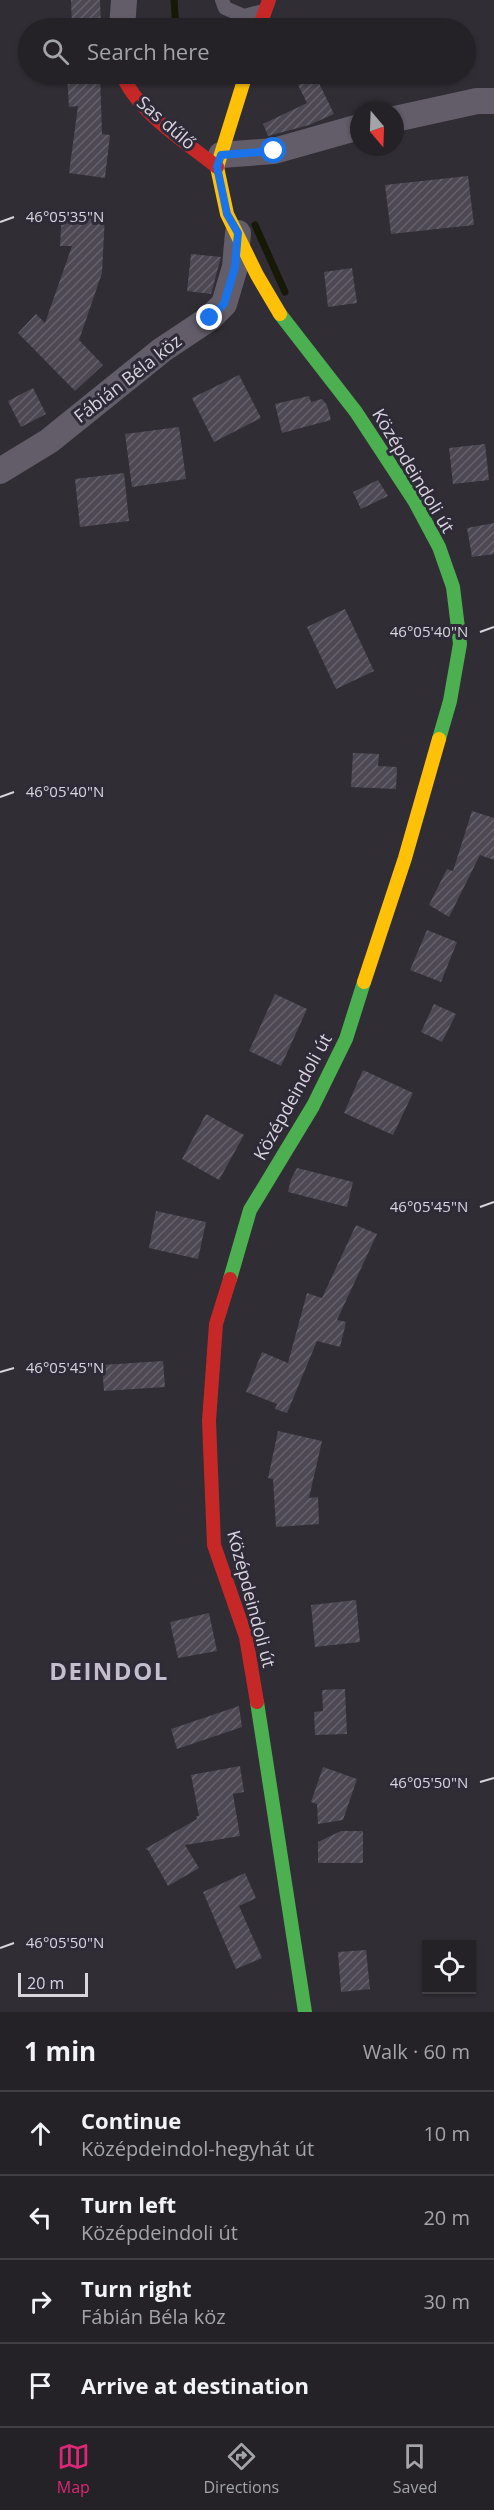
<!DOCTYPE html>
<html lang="en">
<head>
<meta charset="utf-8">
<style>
	body { margin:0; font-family:"Open Sans",sans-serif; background:#2c2a2f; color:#f1f3f6 }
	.controls { position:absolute; right:18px; bottom:18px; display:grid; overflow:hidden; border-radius:0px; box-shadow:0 2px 4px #0004 }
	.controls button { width:54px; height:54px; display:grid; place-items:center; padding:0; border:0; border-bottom:2px solid #413f44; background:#242227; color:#f1f3f6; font:30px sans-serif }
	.compass { position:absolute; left:350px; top:102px; width:54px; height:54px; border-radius:50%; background:#242227; box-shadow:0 2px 4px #0004; rotate:161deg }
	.scale { position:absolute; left:18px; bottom:15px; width:70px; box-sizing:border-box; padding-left:6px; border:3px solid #d9d5de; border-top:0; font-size:16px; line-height:21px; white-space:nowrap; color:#d9d5de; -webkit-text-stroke:4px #2f2a37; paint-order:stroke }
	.stop { position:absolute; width:18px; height:18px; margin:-14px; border:4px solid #1a73e8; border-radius:50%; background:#fff }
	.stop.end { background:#1a73e8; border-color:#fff; box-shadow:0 2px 6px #0008 }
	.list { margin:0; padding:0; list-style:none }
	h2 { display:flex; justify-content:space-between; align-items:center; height:78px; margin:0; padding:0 24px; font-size:26px }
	h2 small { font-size:20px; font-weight:400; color:#a3a4a7 }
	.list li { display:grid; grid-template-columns:39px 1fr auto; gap:18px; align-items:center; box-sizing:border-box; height:84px; padding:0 24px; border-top:2px solid #413f44 }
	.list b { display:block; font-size:22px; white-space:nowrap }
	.list p { margin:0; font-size:20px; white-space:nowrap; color:#a3a4a7 }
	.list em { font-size:20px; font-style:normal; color:#a3a4a7 }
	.icon { flex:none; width:33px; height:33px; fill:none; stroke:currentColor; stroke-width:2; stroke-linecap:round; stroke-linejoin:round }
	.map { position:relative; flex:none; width:494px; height:2012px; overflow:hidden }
	.search { position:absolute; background:#242227; box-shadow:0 2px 4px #0004; left:18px; right:18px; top:18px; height:66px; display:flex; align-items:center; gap:15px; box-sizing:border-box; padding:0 21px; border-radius:33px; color:#a3a4a7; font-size:22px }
	.sheet { height:414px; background:#242227 }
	nav { display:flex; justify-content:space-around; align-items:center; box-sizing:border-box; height:84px; border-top:2px solid #413f44; background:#242227; font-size:16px; color:#a3a4a7 }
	nav a { display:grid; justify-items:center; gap:3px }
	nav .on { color:#db2777 }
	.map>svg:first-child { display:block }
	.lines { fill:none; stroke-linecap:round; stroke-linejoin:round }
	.stream { stroke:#151905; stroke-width:7 }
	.building { fill:url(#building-hatch) }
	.lane { stroke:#635d6a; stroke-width:14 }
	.street { stroke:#635d6a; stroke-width:26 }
	.fast { stroke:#4caf50; stroke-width:14 }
	.slow { stroke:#ffc107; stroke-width:14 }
	.jam { stroke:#c62828; stroke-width:14 }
	.route { stroke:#1a73e8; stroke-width:8 }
	.ticks { fill:none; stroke:#d9d5de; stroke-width:2 }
	.labels { text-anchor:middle; stroke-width:6; stroke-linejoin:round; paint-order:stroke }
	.street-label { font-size:18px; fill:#d9d5de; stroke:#2f2a37 }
	.district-label { font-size:24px; font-weight:bold; letter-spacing:1.5px; fill:#c4bdce; stroke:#2f2a37 }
	.ticks-label { font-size:15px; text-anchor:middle; fill:#d9d5de; stroke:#2f2a37; stroke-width:6; stroke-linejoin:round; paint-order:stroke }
</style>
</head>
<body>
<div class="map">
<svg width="494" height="2012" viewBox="0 0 494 2012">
	<defs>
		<pattern id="building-hatch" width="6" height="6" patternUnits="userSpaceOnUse" patternTransform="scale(1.5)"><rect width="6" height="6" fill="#4d4853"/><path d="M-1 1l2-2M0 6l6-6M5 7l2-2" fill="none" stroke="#66626b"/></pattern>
	</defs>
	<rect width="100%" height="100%" fill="#302d34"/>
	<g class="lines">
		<g class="stream">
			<polyline points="174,0 176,28"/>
			<polyline points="184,74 185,80"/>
			<polyline points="255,225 285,292"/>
		</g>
	</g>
	<g class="building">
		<polygon points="71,0 100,0 101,28 72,28"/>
		<polygon points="67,74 100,74 102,134 110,135 105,178 69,173 78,106 69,107"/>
		<polygon points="316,77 334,114 309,125 268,136 263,124 307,103 298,85"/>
		<polygon points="468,176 474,225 391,234 385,185"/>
		<polygon points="62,212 105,214 102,273 79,340 103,365 75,391 18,333 36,314 45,323 72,246 60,246"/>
		<polygon points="191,254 221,257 211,294 187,291"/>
		<polygon points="352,268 357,303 328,307 324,272"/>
		<polygon points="239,375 261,418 214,442 192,398"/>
		<polygon points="33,388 46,414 21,427 8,401"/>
		<polygon points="309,396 311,402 322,399 327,405 331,420 282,433 275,404"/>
		<polygon points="179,427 186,479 132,487 125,434"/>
		<polygon points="485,444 489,480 453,484 449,448"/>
		<polygon points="124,473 129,521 80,527 75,479"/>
		<polygon points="378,480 388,496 361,509 353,492"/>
		<polygon points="494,523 494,554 472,557 467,528"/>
		<polygon points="345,609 374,671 336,689 307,627"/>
		<polygon points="353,753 379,754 378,766 397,767 396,789 351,787"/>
		<polygon points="472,811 494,818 494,860 480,855 449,917 429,905 447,869 453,871"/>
		<polygon points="427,930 457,942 441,982 410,970"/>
		<polygon points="275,994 307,1009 281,1066 249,1051"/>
		<polygon points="434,1004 456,1014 442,1042 421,1032"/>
		<polygon points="363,1070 413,1093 393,1135 344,1113"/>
		<polygon points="206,1114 244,1135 219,1180 182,1159"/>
		<polygon points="297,1168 353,1182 347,1207 288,1192 291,1179"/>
		<polygon points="156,1211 206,1222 198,1259 149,1248"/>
		<polygon points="356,1225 377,1234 337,1320 346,1322 340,1347 317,1341 287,1413 275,1409 277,1404 246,1392 262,1352 288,1363 307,1293 322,1298"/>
		<polygon points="163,1361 165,1387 104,1391 102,1365"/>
		<polygon points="278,1431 322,1441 309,1498 318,1497 319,1524 276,1527 273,1479 268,1478"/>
		<polygon points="356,1600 360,1642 315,1647 311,1605"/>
		<polygon points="209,1613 217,1651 178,1658 170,1622"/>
		<polygon points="345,1689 347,1734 315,1735 314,1712 323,1711 322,1690"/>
		<polygon points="239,1706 242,1727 177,1749 171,1729"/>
		<polygon points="240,1766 244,1792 233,1794 240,1836 185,1845 199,1868 168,1886 148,1850 145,1849 197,1819 196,1816 199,1816 191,1775"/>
		<polygon points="323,1767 357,1779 343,1820 318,1824 317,1804 311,1802"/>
		<polygon points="341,1831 363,1831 363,1863 318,1863 318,1842"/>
		<polygon points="245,1873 256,1898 239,1906 262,1958 236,1969 203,1892"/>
		<polygon points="366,1950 370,1989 341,1992 338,1952"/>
	</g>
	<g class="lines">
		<polyline class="lane" points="222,0 225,8 244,16 263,11"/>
		<g class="street">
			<polyline points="122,28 124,0"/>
			<polyline points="395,119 477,101 494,101"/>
			<polyline points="221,155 274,151 359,127"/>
			<polyline points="0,471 49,441 162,350 210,318 224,304 235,267 238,233"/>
		</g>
		<g class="fast">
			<polyline points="280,314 356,412 415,502 439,547 453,587 460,644 450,701 439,739"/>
			<polyline points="230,1279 250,1210 313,1106 346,1039 364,982"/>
			<polyline points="257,1702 305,2012"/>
		</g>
		<g class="slow">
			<polyline points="246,74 217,167 227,214 257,275 280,314"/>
			<polyline points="364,982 405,858 439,739"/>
		</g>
		<g class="jam">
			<polyline points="259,28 269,0"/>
			<path d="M122,74C137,112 186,142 217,167"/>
			<polyline points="230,1279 216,1324 209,1421 214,1545 246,1637 257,1702"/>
		</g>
	</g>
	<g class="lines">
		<polyline class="route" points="210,318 224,304 235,267 238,233 227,214 217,167 221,155 274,151"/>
	</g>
	<path class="ticks" d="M0,222L14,217M480,632L494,627M0,797L14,792M480,1207L494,1202M0,1372L14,1368M480,1782L494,1778M0,1948L14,1943"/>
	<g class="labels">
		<g class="street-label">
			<text transform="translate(166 123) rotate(41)" y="6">Sas dűlő</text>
			<text transform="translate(128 379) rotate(-38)" y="6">Fábián Béla köz</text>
			<text transform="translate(413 471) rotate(59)" y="6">Középdeindoli út</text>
			<text transform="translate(293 1097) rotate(-61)" y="6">Középdeindoli út</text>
			<text transform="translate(251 1599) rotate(75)" y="6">Középdeindoli út</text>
		</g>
		<g class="district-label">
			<text x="109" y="1680">DEINDOL</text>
		</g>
	</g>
	<g class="ticks-label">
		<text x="65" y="222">46°05'35"N</text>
		<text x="429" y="637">46°05'40"N</text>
		<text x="65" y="797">46°05'40"N</text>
		<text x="429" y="1212">46°05'45"N</text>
		<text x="65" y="1373">46°05'45"N</text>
		<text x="429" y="1788">46°05'50"N</text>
		<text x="65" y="1948">46°05'50"N</text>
	</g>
</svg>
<div class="controls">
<button><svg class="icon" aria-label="locate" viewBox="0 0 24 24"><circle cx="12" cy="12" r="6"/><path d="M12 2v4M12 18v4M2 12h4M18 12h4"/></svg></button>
</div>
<svg class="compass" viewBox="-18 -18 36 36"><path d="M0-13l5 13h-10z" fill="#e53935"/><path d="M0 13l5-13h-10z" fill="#a3a4a7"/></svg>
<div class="scale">20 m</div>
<div class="stop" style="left:274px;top:151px"></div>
<div class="stop end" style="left:210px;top:318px"></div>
<div class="search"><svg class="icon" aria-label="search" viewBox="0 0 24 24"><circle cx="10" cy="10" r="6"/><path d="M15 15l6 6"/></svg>Search here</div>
</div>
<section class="sheet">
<h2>1 min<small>Walk · 60 m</small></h2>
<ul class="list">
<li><svg class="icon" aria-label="ahead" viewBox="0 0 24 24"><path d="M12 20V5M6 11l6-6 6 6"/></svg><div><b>Continue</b><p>Középdeindol-hegyhát út</p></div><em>10 m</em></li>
<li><svg class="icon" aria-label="left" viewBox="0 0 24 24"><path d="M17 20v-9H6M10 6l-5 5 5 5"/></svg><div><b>Turn left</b><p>Középdeindoli út</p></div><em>20 m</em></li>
<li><svg class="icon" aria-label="right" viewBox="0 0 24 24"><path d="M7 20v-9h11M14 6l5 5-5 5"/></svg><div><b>Turn right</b><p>Fábián Béla köz</p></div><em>30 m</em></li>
<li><svg class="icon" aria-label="arrive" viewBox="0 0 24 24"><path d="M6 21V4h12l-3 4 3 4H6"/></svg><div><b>Arrive at destination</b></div></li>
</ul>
</section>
<nav>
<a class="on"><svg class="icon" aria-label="map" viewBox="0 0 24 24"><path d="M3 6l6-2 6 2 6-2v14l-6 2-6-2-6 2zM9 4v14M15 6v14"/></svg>Map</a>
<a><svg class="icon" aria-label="directions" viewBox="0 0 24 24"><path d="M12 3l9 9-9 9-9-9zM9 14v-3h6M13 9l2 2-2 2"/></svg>Directions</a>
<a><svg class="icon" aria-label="saved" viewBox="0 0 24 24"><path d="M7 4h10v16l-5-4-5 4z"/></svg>Saved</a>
</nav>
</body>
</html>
